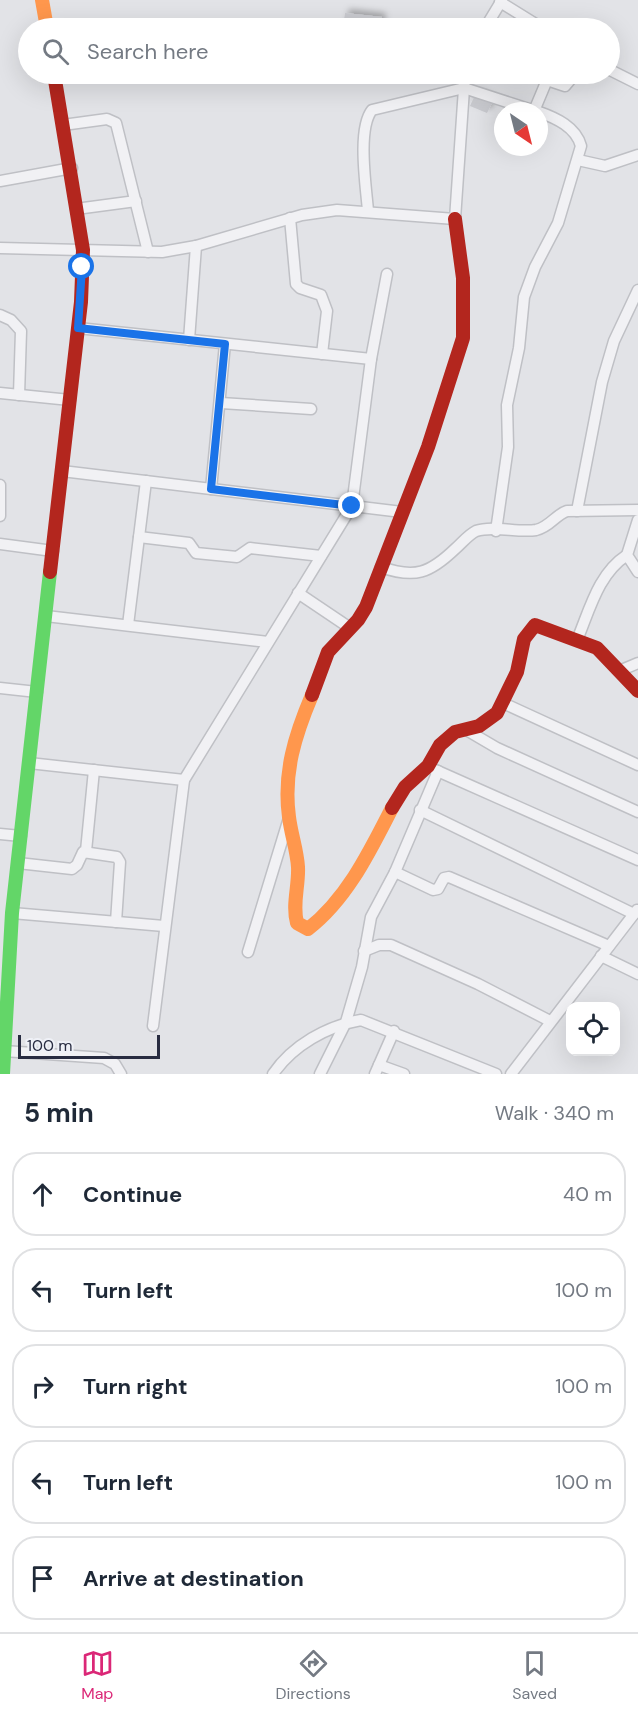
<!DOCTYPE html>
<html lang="en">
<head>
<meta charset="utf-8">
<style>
	body { margin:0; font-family:"DM Sans",sans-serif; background:#f6f6f7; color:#1f2937 }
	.controls { position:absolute; right:18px; bottom:18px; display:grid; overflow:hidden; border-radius:12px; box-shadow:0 6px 24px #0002 }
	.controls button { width:54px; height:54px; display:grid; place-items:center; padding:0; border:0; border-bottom:2px solid #e0e1e3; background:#fff; color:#1f2937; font:30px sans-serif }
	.compass { position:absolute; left:494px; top:102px; width:54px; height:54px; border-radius:50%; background:#fff; box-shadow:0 6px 24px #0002; rotate:145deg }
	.scale { position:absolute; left:18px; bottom:15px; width:142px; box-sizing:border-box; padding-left:6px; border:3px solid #282c41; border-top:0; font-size:16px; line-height:21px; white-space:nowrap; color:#282c41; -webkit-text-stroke:4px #eff1f7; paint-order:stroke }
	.stop { position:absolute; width:18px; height:18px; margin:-14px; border:4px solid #1a73e8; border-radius:50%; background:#fff }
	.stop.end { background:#1a73e8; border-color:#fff; box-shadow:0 2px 6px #0008 }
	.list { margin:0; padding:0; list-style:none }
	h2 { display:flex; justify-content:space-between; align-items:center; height:78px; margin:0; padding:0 24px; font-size:26px }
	h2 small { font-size:20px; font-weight:400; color:#747a83 }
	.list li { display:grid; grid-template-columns:39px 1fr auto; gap:18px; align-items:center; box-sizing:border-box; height:84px; margin:0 12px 12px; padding:0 12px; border:2px solid #e0e1e3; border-radius:24px }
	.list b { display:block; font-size:22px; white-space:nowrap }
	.list em { font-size:20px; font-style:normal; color:#747a83 }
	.icon { flex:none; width:33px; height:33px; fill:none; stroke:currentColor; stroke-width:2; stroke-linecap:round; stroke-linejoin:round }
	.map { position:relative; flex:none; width:638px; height:1074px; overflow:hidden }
	.search { position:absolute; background:#fff; box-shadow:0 6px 24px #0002; left:18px; right:18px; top:18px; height:66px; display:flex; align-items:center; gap:15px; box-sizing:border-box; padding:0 21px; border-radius:33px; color:#747a83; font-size:22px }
	.sheet { height:558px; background:#fff }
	nav { display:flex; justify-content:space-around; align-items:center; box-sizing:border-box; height:84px; border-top:2px solid #e0e1e3; background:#fff; font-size:16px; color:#747a83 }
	nav a { display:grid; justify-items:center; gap:3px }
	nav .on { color:#db2777 }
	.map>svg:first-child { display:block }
	.building { fill:#c9cacf; filter:url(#shadow) }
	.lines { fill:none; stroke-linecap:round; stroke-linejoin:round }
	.street-casing { stroke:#bfc0c5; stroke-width:13 }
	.street { stroke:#f1f1f4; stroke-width:10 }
	.fast { stroke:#63d668; stroke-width:14 }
	.slow { stroke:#ff974d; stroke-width:14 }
	.jam { stroke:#b3261e; stroke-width:14 }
	.route { stroke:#1a73e8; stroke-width:8 }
</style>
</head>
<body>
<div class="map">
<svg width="638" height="1074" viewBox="0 0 638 1074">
	<defs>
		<filter id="shadow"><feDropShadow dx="4" dy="-4" stdDeviation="3" flood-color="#0004"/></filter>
	</defs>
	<rect width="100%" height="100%" fill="#e2e3e7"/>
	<g class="building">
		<polygon points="345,13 382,17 381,28 343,28"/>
		<polygon points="476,93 493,101 487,113 470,106"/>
	</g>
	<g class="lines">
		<g class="street-casing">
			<g id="street">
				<polyline points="500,2 542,28"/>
				<polyline points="485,28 502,0"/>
				<polyline points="610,70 638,84"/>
				<polyline points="533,74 547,80 534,111"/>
				<polyline points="547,80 565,86 575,74"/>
				<polyline points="63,125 107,119 116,123 148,252"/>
				<polyline points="578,160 605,166 638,155"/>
				<polyline points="0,181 72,168"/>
				<polyline points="76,209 136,201"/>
				<path d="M368,211C366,186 357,129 372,110L464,88L535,111"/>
				<polyline points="290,218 296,284 300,288 321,295 327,311 322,354"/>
				<polyline points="0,248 162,252 196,246 302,215 337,210 455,219 465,74"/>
				<polyline points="0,315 11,320 21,331 19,395"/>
				<polyline points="78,328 371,359 387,274"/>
				<polyline points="189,340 196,246"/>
				<polyline points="0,393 70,400"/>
				<polyline points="221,403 311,409"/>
				<polyline points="62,471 402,512"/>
				<polyline points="0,485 0,516"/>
				<polyline points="211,489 225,344"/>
				<polyline points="577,511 602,382 614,341 638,290"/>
				<polyline points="638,520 627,555 638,572"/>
				<path d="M496,531L508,447L507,405L519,348L524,297L535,267L558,223L581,146C576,127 556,118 539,112"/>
				<polyline points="139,537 189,543 196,553 237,557 250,548 321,556"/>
				<polyline points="0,544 53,551"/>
				<path d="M381,567C415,579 430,573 455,549C462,543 468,535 476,531C493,525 518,533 536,530C550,527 555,515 567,511L638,510"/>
				<polyline points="298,593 350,628"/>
				<polyline points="46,616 268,642"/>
				<polyline points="128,625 146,481"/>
				<path d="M577,640C590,609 598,574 627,555"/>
				<polyline points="619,671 638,663"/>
				<polyline points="0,688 37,692"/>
				<polyline points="503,703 638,765"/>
				<polyline points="468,731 497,748 638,812"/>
				<polyline points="29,763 184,780"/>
				<polyline points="433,769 638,860"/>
				<polyline points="420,810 634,914"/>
				<polyline points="0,834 21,836"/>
				<polyline points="86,851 94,770"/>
				<polyline points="18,863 72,869 77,865 83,852 117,857 120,862 116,922"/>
				<polyline points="395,872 433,890 438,889 444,878 449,877 609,946"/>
				<polyline points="12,913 164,926"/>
				<polyline points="364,951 379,945 391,945 478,984 550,1021"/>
				<polyline points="248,952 289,818"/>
				<polyline points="601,956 638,974"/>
				<polyline points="153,1026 184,780 352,506 371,359"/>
				<polyline points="4,1051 104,1058 115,1064 121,1074"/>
				<polyline points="379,1065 404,1074"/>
				<path d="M273,1074C293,1045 327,1026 361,1020L496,1074"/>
				<polyline points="320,1074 346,1022 362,967 371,917 395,872 438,771"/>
				<polyline points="375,1074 394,1031"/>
				<polyline points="511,1074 637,910"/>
			</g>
		</g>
		<use href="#street" class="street"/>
		<polyline class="fast" points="3,1074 12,913 50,572"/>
		<g class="slow">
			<polyline points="42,0 47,28"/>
			<path d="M312,695C295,735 283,773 289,817C291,834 297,850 298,867C299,886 292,904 297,923L308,929C347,899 370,851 392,808"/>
		</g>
		<g class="jam">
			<polyline points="50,572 81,302 83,250 54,74"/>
			<polyline points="312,695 328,652 358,620 366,607 428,447 463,338 463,278 455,219"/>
			<polyline points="392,808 405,787 428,766 440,745 455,732 479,726 497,713 517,672 524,639 535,625 597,648 638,691"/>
		</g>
	</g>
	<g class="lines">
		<polyline class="route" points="82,267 78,328 225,344 211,489 352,506"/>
	</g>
</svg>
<div class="controls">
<button><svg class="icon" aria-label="locate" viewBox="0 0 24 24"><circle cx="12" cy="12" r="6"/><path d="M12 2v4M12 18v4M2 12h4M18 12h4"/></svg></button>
</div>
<svg class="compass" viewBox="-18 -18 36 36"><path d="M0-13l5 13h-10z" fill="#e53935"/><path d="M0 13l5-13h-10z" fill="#747a83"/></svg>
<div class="scale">100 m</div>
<div class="stop" style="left:82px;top:267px"></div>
<div class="stop end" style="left:352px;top:506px"></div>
<div class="search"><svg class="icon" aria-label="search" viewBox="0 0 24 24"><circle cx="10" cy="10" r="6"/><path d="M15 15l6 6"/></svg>Search here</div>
</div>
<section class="sheet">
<h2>5 min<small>Walk · 340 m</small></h2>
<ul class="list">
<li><svg class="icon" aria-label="ahead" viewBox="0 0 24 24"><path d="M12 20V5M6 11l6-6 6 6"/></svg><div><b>Continue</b></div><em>40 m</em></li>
<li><svg class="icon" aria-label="left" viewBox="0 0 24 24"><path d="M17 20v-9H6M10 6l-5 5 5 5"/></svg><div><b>Turn left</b></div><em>100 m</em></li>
<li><svg class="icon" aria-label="right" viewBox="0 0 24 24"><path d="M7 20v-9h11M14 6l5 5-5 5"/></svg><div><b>Turn right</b></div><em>100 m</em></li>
<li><svg class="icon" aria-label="left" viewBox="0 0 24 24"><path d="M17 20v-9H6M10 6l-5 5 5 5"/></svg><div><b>Turn left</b></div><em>100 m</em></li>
<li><svg class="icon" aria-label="arrive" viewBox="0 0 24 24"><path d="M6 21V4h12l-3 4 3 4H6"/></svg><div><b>Arrive at destination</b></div></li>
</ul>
</section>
<nav>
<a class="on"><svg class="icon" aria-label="map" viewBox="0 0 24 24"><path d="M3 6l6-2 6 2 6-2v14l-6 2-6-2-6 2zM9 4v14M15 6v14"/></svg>Map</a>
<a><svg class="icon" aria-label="directions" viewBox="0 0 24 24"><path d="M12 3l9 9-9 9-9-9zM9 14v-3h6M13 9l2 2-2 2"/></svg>Directions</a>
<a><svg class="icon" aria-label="saved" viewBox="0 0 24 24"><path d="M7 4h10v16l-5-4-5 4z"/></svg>Saved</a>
</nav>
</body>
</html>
